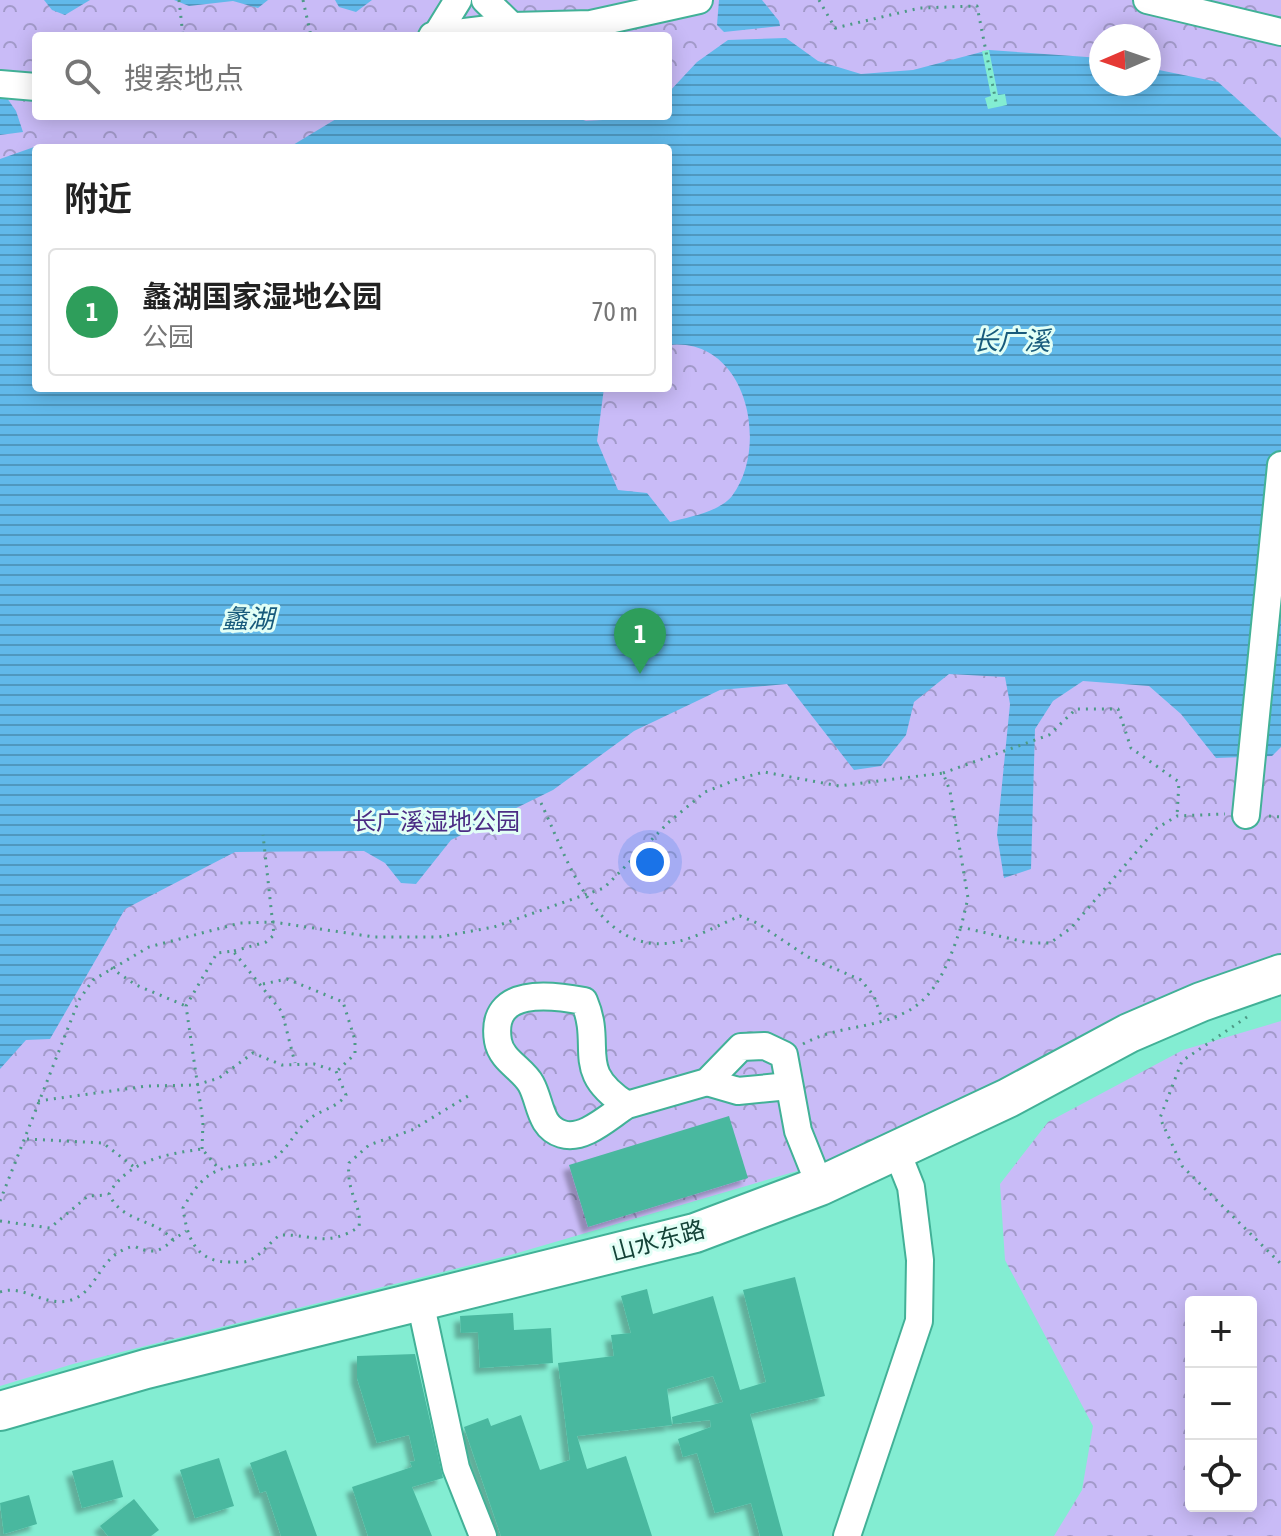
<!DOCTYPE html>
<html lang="zh">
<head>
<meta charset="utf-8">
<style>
	body { margin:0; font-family:"Asap Condensed","Noto Sans SC",sans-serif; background:#f2f2f2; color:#222 }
	.controls { position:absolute; right:24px; bottom:24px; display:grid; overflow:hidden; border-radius:8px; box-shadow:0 4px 20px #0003 }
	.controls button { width:72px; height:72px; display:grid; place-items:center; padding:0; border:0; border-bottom:2px solid #e0e0e0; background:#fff; color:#222; font:40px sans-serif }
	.compass { position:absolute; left:1089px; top:24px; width:72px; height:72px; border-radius:50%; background:#fff; box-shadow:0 4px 20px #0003; rotate:268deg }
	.you { position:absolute; left:650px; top:862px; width:28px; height:28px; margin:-20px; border:6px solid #fff; border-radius:50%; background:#1a73e8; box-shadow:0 0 0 12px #1a73e833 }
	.badge { display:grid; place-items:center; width:52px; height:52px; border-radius:50%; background:#111827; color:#fff; font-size:26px; font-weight:700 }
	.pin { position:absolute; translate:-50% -66px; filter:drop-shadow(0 2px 4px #0008) }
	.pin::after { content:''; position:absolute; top:42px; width:28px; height:24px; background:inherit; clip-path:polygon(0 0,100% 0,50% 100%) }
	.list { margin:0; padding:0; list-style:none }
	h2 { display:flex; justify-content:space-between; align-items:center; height:104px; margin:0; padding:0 32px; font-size:34px }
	h2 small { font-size:26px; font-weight:400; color:#767676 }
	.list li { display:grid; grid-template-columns:52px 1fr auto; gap:24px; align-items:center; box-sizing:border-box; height:128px; margin:0 16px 16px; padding:0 16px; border:2px solid #e0e0e0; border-radius:8px }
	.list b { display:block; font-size:30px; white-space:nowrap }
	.list p { margin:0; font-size:26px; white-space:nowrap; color:#767676 }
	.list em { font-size:26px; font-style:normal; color:#767676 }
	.icon { flex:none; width:44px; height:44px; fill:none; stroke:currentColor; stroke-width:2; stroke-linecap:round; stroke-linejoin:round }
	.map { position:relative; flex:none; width:1281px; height:1536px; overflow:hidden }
	.search { position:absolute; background:#fff; box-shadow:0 4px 20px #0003; left:32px; top:32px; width:640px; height:88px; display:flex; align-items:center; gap:20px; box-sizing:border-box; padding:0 28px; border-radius:8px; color:#767676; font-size:30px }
	.panel { position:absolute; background:#fff; box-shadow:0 4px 20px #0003; left:32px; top:144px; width:640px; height:248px; border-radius:8px }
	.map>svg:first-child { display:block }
	.forest { fill:url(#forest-crowns); fill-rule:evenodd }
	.water { fill:url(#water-rules) }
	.pier { fill:#83edd2 }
	.building { fill:#4ab89f; filter:url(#shadow) }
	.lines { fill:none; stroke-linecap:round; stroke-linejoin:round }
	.minor-casing { stroke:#42b197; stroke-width:30 }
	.highway-casing { stroke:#42b197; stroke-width:42 }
	.path { stroke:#4d9986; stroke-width:3; stroke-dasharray:2 6; stroke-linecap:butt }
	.minor { stroke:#fff; stroke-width:26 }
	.highway { stroke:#fff; stroke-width:38 }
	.labels { text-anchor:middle; stroke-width:6; stroke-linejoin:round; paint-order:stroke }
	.park-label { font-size:24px; fill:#4b2c84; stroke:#e2fff6 }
	.street-label { font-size:24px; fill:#154338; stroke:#e2fff6 }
	.water-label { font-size:26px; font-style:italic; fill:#185b7c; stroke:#e2fff6 }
</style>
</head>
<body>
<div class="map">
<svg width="1281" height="1536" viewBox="0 0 1281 1536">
	<defs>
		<pattern id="forest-crowns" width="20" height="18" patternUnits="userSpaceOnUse" patternTransform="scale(2)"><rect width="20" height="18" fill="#c9bbf7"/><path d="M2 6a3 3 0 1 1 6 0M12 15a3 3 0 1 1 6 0" fill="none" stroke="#a29ac9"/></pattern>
		<pattern id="water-rules" width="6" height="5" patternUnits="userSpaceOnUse" patternTransform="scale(2)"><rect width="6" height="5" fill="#61b9ea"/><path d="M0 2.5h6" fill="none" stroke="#4f98bf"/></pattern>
		<filter id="shadow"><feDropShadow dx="-6" dy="6" stdDeviation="2" flood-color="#0004"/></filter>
	</defs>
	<rect width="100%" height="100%" fill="#83edd2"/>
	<g class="forest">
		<path d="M0,0H1281V959L869,1150L507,1256L73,1364L0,1386ZM36,36H668V116H36ZM1101,36H1149V84H1101ZM36,148H668V388H36Z"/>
		<path d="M1281,1021V1536H1054L1082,1490L1093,1426L1005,1260L1000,1184L1048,1122L1183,1050ZM1191,1302H1251V1506H1191Z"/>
	</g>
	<g class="water">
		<polygon points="44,0 90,0 65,15 52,10"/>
		<polygon points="174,0 268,0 258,8 233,1 189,6"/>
		<polygon points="335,0 372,0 356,12 339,7"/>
		<polygon points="719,0 762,0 779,21 780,26 724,32 717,25"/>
		<path d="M786,38L818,61L861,74L913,70L989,50L1101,58V84H1149V68L1218,82L1281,138V747L1272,756L1216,758L1181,714L1149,686L1083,681L1053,701L1035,729L1031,869L1004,878L997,835L1010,704L1005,677L949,674L914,702L906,735L881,766L854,770L787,684L720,690L634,731L553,790L451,840L416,884L401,883L385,863L364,851L235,852L125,909L50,1039L26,1040L0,1069V159L37,146L41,148H36V388H604L597,441L618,490L647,493L670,522C689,517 719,512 732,496C770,446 747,336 668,345V148H288L341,116H572L586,121L668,116V93L697,62L728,40Z"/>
		<polygon points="0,88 16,111 23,132 0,135"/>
	</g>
	<polygon class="pier" points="989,50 998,95 1005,94 1007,105 988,109 985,98 991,96 982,51"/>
	<g class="building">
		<polygon points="729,1116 748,1178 588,1227 569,1165"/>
		<polygon points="795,1277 825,1396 750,1414 783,1536 760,1536 751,1503 715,1513 697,1453 683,1457 678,1439 711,1427 710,1420 673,1424 672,1417 723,1402 713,1376 667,1389 672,1425 577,1436 587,1469 626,1456 652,1536 501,1536 464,1427 488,1418 491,1426 521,1415 540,1470 570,1460 558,1363 614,1356 611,1335 631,1333 621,1296 647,1289 653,1314 713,1296 740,1390 766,1382 743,1290"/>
		<polygon points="513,1313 514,1330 551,1328 553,1363 480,1368 478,1332 461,1333 460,1316"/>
		<polygon points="415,1354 443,1478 412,1487 432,1536 368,1536 352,1487 412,1467 410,1462 415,1461 409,1435 377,1443 357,1378 357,1356"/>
		<polygon points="286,1450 301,1492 317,1536 281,1536 266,1491 260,1493 250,1463"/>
		<polygon points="219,1458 234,1506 195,1518 180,1470"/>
		<polygon points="113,1460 123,1497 82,1508 72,1471"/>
		<polygon points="29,1495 37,1524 4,1534 0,1503"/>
		<polygon points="134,1499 159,1530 151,1536 108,1536 100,1526"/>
	</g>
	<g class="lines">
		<g class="minor-casing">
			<g id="minor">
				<polyline points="485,0 512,26"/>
				<polyline points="1147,0 1281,32"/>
				<polyline points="437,34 458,0"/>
				<polyline points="432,36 512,26 591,24 699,0"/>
				<polyline points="0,84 36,87"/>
				<polyline points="1246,815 1281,465"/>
				<polyline points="707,1082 738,1091 789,1086"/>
				<path d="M627,1105C609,1116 584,1141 562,1134C539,1127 541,1102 531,1084C523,1069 501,1060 498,1041C489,986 552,995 584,1001C604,1048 572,1070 627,1105L707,1082L741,1047L765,1046L784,1055L798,1131L820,1186"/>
				<polyline points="420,1301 456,1468 483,1536"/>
				<polyline points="847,1536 919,1321 920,1260 911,1187 897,1152"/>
			</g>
		</g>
		<g class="highway-casing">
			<polyline id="highway" points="0,1411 146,1369 695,1233 820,1186 1008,1098 1129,1033 1201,1002 1281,974"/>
		</g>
		<g class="path">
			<polyline points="179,0 183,36"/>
			<polyline points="303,0 311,36"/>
			<polyline points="819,0 835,28 920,8 977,6 996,102"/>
			<polyline points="943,773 1049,735 1076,709 1118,709 1131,748 1179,782 1177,816"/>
			<path d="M541,803C566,855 595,953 670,943C693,940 718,925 740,916L757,923L808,957L861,980L874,996L882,1019"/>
			<polyline points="1269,816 1281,817"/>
			<polyline points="234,951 266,942 274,935 263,835"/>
			<polyline points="111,968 136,985 186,1006"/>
			<polyline points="263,984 287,979 343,1002 355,1040 355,1054 337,1071"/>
			<polyline points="1247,1017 1182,1061 1160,1118 1182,1166 1281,1264"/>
			<path d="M803,1044C835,1026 872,1029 904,1013C937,998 950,959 961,927"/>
			<path d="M38,1101L147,1086L196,1085L219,1078L253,1053L282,1065L314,1064L336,1071L346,1095C335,1110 319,1109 306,1122C292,1135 287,1152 268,1162C261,1165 252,1164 244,1165C211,1167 199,1180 183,1208C187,1238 196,1263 231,1262C237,1262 246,1263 250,1260C261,1255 270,1242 280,1235C313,1234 326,1248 359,1227C362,1204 346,1194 349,1163L369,1145L412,1130L468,1096"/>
			<polyline points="27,1139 103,1143 134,1167"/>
			<polyline points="202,1149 203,1122 186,1006 217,953 233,951 282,1012 295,1063"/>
			<polyline points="0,1201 79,1000 93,980 149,947 240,923 273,922 374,937 439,937 494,927 604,888 669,822 705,792 738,779 764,772 839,786 943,773 950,791 968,898 961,927 1029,943 1050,943 1071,928 1157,828 1177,816 1225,814"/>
			<polyline points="0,1221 50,1228 88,1196 108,1195"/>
			<path d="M173,1240C153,1217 122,1223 109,1194C127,1161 166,1154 202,1149L218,1168"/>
			<path d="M0,1292C23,1284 43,1306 68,1301C100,1293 96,1255 134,1246C160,1259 165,1244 186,1231"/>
		</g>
		<use href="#minor" class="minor"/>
		<use href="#highway" class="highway"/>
	</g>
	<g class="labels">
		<g class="park-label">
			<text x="436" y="830">长广溪湿地公园</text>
		</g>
		<g class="street-label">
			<text transform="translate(658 1241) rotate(-15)" y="8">山水东路</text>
		</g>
		<g class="water-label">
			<text x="1011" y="350">长广溪</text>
			<text x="248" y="628">蠡湖</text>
		</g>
	</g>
</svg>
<div class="controls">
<button>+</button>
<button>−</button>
<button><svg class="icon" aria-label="locate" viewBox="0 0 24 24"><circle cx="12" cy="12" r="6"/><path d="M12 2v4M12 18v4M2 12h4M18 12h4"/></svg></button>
</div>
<svg class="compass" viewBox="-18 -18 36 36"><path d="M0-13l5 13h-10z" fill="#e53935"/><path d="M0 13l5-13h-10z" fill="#767676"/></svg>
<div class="you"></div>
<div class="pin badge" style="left:640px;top:674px;background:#2e9e5b">1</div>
<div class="search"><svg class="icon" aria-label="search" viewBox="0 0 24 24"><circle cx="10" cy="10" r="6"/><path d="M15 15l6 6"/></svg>搜索地点</div>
<section class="panel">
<h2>附近<small></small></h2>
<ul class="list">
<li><span class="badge" style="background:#2e9e5b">1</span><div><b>蠡湖国家湿地公园</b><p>公园</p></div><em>70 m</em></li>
</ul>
</section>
</div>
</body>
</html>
